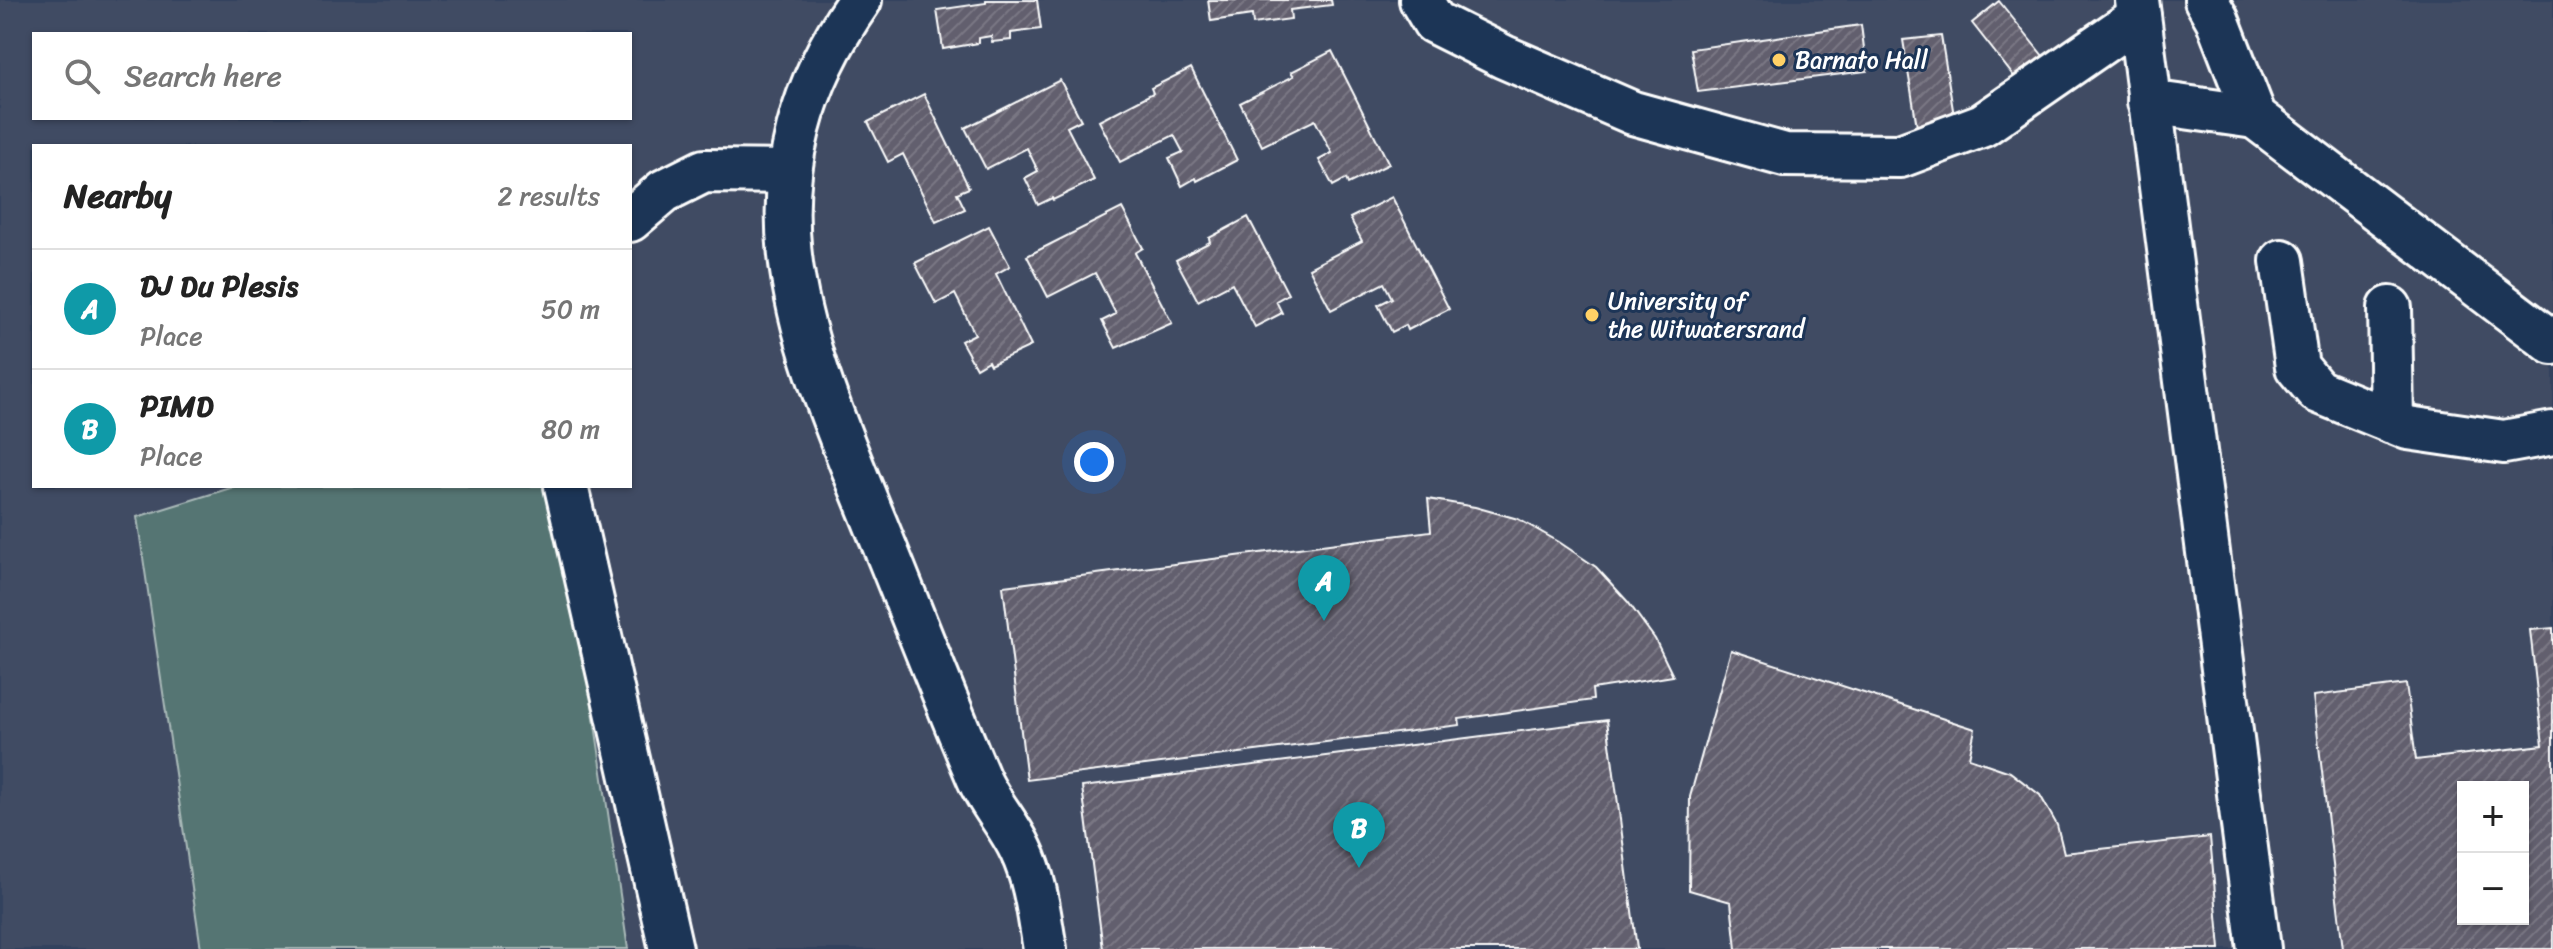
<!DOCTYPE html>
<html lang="en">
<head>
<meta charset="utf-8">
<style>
	body { margin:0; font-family:Sriracha,sans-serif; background:#f6f6f6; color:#222 }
	.controls { position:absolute; right:24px; bottom:24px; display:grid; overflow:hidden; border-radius:0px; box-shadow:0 2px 6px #0004 }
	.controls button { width:72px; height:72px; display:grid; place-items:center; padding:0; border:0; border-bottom:2px solid #e0e0e0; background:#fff; color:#222; font:40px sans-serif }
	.you { position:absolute; left:1094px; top:462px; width:28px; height:28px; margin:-20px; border:6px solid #fff; border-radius:50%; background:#1a73e8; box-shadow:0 0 0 12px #1a73e833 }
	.badge { display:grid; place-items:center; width:52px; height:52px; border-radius:50%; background:#ea580c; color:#fff; font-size:26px; font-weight:700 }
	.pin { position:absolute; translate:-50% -66px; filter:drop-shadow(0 2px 4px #0008) }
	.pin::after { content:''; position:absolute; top:42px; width:28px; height:24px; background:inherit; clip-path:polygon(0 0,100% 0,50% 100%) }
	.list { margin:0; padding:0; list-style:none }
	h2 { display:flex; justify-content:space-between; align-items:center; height:104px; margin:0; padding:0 32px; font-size:34px }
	h2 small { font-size:26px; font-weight:400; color:#767676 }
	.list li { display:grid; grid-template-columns:52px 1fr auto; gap:24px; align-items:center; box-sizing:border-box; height:120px; padding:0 32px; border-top:2px solid #e0e0e0 }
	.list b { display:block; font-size:30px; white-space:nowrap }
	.list p { margin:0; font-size:26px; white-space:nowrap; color:#767676 }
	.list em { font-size:26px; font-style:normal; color:#767676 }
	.icon { flex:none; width:44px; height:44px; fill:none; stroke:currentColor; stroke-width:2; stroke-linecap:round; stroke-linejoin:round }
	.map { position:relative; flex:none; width:2553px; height:949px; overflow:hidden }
	.search { position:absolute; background:#fff; box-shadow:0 2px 6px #0004; left:32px; top:32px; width:600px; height:88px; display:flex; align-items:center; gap:20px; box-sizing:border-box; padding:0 28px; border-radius:0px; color:#767676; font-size:30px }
	.panel { position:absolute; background:#fff; box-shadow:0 2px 6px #0004; left:32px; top:144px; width:600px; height:344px; border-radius:0px }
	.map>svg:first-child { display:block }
	.built { fill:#404b63; fill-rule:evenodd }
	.green { fill:#557473; stroke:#aabab9; stroke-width:2 }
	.building { fill:url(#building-hatch); stroke:#fff; stroke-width:2; fill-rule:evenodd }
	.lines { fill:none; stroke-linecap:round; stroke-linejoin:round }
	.minor-casing { stroke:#fff; stroke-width:48 }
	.minor { stroke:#1d3557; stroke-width:42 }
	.poi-dot { fill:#ffd166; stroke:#1d3557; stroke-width:3 }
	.labels { text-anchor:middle; stroke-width:6; stroke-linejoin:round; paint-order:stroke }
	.poi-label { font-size:24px; fill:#fff; stroke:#1d3557; text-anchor:start }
</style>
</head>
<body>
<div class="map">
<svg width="2553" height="949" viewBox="0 0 2553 949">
	<defs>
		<pattern id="building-hatch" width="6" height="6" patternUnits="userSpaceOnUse" patternTransform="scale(2)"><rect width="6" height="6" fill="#625f6e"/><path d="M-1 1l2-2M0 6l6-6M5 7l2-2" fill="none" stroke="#7a7784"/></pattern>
	</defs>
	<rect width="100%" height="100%" fill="#32425e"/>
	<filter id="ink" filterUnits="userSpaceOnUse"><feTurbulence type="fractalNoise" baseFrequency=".0125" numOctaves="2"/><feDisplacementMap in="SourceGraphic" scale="16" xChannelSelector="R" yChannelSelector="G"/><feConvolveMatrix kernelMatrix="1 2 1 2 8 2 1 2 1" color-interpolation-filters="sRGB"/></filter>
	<g filter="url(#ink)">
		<path class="built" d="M0,0H2553V949H0ZM34,34H630V118H34ZM34,146H630V486H34ZM2463,787H2523V919H2463Z"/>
		<polygon class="green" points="237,486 560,486 628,949 201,949 137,517"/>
		<g class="building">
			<polygon points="986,0 1037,0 1041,29 1011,33 1011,40 992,42 991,36 979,38 979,43 943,49 937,10 986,3"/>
			<polygon points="1208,0 1331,0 1332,5 1290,10 1291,19 1253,24 1252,15 1211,21"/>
			<polygon points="1999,1 2047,61 2019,83 1972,23"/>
			<polygon points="1861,25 1867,71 1698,92 1691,49"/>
			<polygon points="1941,36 1955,122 1917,127 1903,40"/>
			<polygon points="1332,51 1389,164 1348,184 1346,179 1333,186 1319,160 1332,153 1315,120 1262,146 1240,103 1294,76 1291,72"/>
			<polygon points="1191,68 1237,160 1197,181 1196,178 1182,186 1169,158 1183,152 1174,135 1120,162 1099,121 1153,93 1151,88"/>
			<polygon points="1060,80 1081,120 1067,127 1094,180 1053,200 1052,198 1038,205 1025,178 1038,171 1027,148 986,169 965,128"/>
			<polygon points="924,94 969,188 957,193 965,209 936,222 903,154 888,162 868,122"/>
			<polygon points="1392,197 1449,309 1408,330 1406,325 1392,332 1378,305 1392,298 1384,283 1331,310 1309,268 1362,241 1350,218"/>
			<polygon points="1122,208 1143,248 1135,253 1172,323 1116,348 1102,321 1116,314 1095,273 1048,297 1027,256"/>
			<polygon points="1248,217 1288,294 1276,301 1282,313 1255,327 1232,283 1198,301 1176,260 1210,242 1209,238"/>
			<polygon points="989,226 1010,266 996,274 1031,346 990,365 988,361 976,368 961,341 975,334 955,294 936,304 915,263"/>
			<polygon points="1428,499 1475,507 1518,519 1559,542 1596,567 1628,602 1655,639 1673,676 1592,689 1593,700 1459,719 1460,725 1027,780 1003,586 1431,531"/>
			<path d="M2553,628V949H2343L2313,696L2406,684L2416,760L2543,745L2530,630ZM2463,787H2523V919H2463Z"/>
			<polygon points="1731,650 1975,729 1969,758 2010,772 2040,795 2057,825 2064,853 2210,837 2220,949 1736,949 1731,902 1689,890 1690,797"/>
			<polygon points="1607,720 1637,949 1103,949 1082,787"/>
		</g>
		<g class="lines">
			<g class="minor-casing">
				<g id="minor">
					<path d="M860,0C730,185 800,338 876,525C910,609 943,694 978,777C989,803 1009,824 1021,850C1036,881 1039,915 1045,949"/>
					<polyline points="1421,0 1434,22 1504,57 1633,113 1785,155 1900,156 1983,125 2139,17"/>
					<polyline points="2137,0 2259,949"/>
					<polyline points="2206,0 2217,19 2255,117 2553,343"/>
					<polyline points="2149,102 2255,117"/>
					<polyline points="630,220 664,191 704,171 790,172"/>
					<polyline points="2282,261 2297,367 2317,391 2408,428 2504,442 2553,433"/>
					<polyline points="2390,308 2392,422"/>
					<polyline points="566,486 671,949"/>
				</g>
			</g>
			<use href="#minor" class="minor"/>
		</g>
	</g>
	<g class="poi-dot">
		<circle cx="1779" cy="60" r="8"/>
		<circle cx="1592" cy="315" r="8"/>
	</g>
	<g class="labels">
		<g class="poi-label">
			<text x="1795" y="68">Barnato Hall</text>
			<text x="1608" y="309">University of<tspan x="1608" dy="28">the Witwatersrand</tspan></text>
		</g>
	</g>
</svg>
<div class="controls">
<button>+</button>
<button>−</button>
</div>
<div class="you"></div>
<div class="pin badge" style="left:1324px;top:621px;background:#0f9aa8">A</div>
<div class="pin badge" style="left:1359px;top:868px;background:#0f9aa8">B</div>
<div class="search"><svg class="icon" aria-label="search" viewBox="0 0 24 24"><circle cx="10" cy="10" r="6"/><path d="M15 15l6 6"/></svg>Search here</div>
<section class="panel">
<h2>Nearby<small>2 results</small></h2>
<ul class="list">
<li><span class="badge" style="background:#0f9aa8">A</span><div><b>DJ Du Plesis</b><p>Place</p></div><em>50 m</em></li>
<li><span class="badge" style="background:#0f9aa8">B</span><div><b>PIMD</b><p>Place</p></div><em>80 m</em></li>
</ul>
</section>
</div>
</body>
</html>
